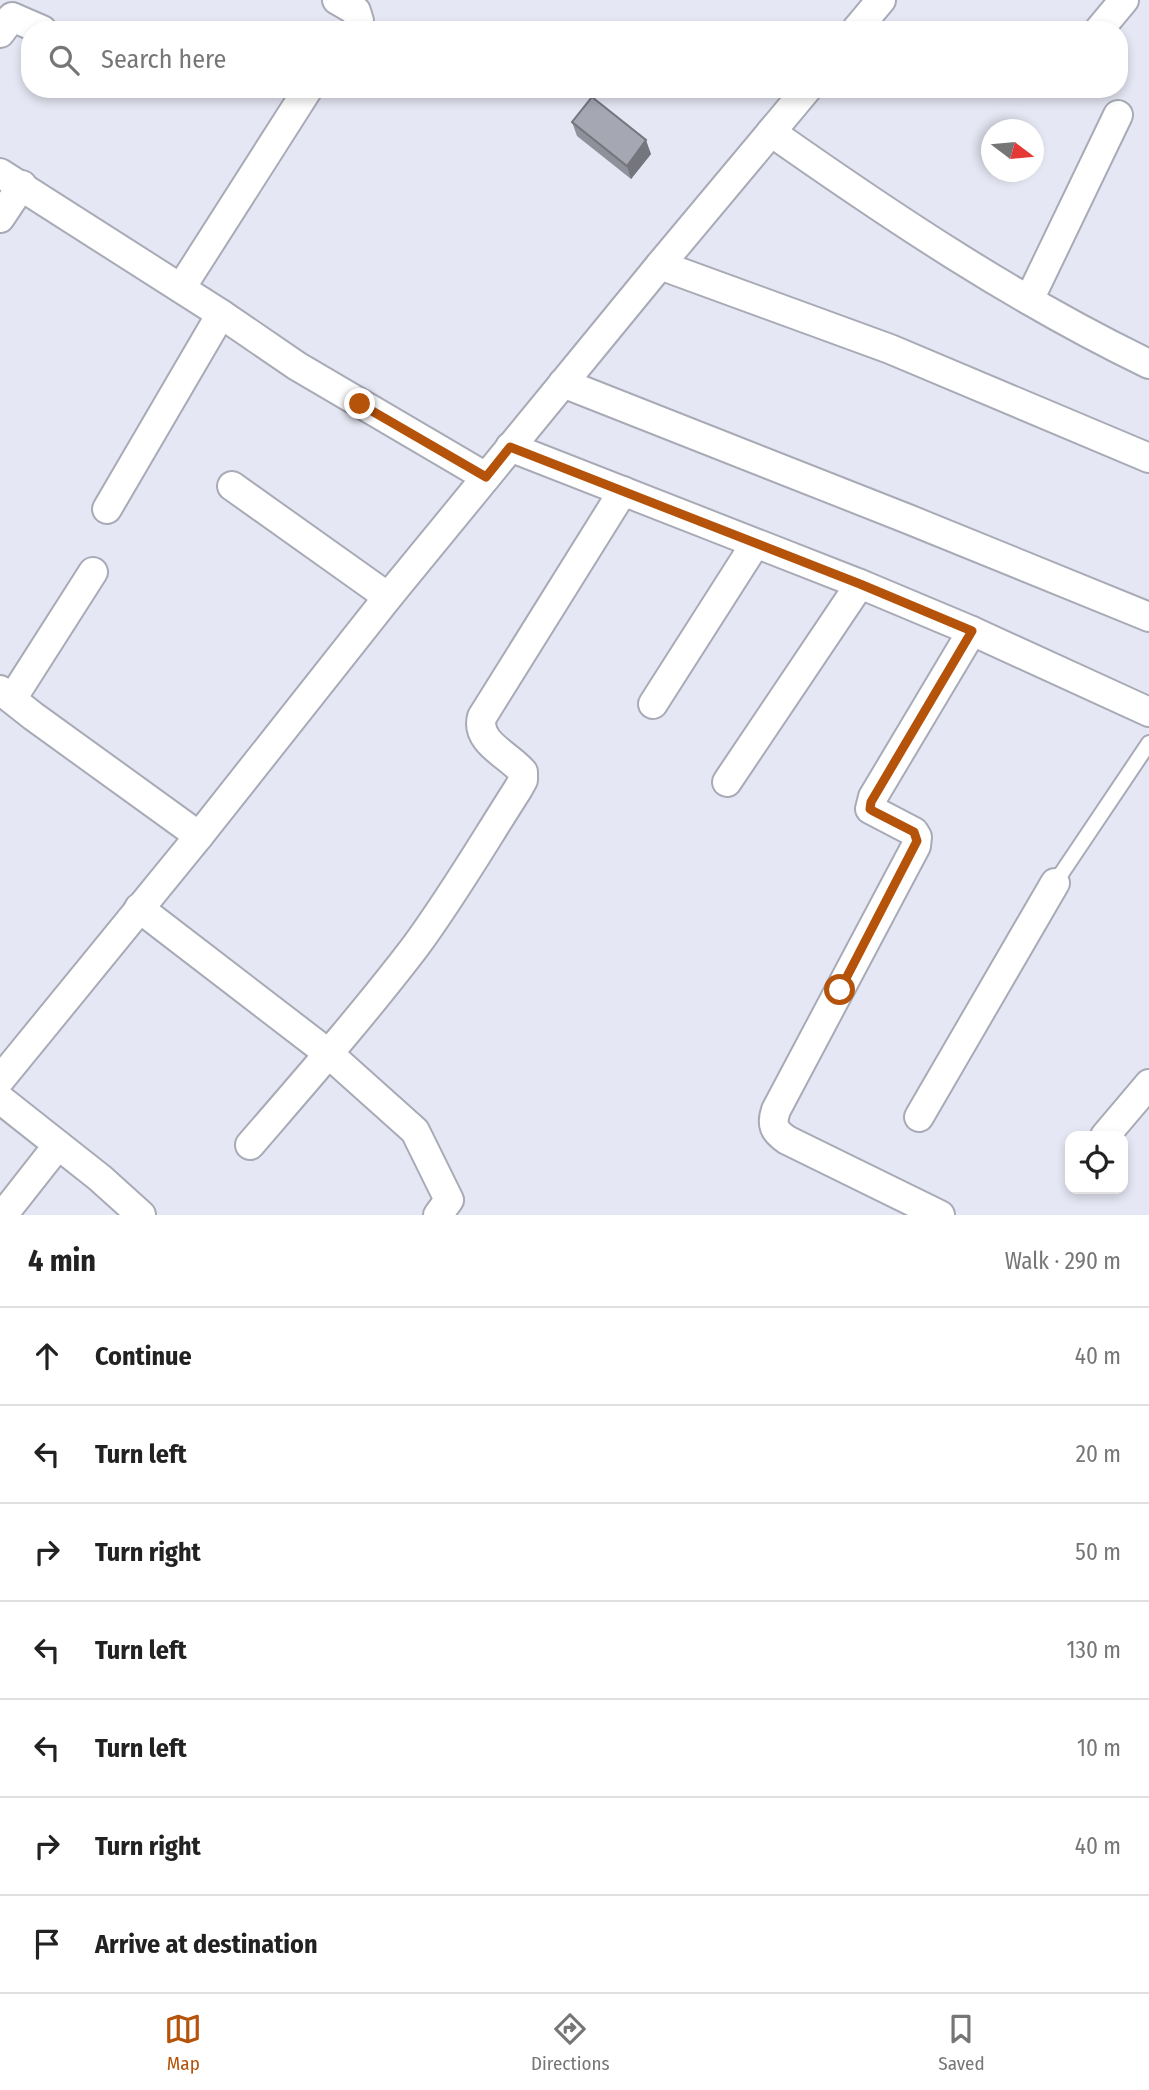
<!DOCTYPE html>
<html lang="en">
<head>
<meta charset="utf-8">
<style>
	body { margin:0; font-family:"Fira Sans Condensed",sans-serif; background:#f6f6f6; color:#222 }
	.controls { position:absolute; right:21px; bottom:21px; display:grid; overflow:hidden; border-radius:14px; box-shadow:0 4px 10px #0003 }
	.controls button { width:63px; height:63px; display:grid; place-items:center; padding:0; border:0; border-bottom:2px solid #e0e0e0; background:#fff; color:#222; font:35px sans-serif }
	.compass { position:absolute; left:981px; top:119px; width:63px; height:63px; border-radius:50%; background:#fff; box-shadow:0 4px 10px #0003; rotate:106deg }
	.stop { position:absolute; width:21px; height:21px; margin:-16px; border:5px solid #b45309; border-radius:50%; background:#fff }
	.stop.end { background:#b45309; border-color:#fff; box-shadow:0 2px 7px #0008 }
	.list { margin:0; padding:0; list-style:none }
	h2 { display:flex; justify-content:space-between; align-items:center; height:91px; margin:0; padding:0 28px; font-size:30px }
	h2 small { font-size:23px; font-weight:400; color:#767676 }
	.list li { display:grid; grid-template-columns:46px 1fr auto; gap:21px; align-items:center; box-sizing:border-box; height:98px; padding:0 28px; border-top:2px solid #e0e0e0 }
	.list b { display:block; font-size:26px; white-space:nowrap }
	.list em { font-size:23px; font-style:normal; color:#767676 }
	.icon { flex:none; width:38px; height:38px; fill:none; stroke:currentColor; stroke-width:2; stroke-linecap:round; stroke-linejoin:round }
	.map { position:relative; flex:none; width:1149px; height:1215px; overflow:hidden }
	.search { position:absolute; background:#fff; box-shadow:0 4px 10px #0003; left:21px; right:21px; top:21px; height:77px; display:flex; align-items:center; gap:18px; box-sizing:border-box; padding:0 24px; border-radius:28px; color:#767676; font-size:26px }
	.sheet { height:777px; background:#fff }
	nav { display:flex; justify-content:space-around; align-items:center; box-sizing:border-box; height:98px; border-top:2px solid #e0e0e0; background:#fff; font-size:19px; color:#767676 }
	nav a { display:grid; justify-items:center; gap:4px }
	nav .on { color:#b45309 }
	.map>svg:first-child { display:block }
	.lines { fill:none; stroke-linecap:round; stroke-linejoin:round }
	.service-casing { stroke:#a8aab6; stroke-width:18 }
	.minor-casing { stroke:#a8aab6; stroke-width:32 }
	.service { stroke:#fff; stroke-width:14 }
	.minor { stroke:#fff; stroke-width:28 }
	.wall { fill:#8e909a }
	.shaded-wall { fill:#74757d }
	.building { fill:#a5a7b3; stroke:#74757d; stroke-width:2 }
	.route { stroke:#b45309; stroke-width:9 }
</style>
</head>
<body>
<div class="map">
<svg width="1149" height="1215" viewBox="0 0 1149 1215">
	<rect width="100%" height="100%" fill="#e5e7f4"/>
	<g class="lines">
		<g class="service-casing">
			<polyline id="service" points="1055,883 1149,743"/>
		</g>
		<g class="minor-casing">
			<g id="minor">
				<polyline points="337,0 356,11 359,21 357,30"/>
				<polyline points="856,30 881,0"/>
				<polyline points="1099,30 1124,0"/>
				<polyline points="0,33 12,17 42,30"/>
				<path d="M771,132C892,217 1016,300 1149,364"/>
				<polyline points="0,173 221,314 297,366 486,477"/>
				<polyline points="0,218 22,185"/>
				<polyline points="660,265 890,349 1149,458"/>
				<polyline points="181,288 308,89"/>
				<polyline points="1029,300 1118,115"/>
				<polyline points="563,383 908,519 1149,617"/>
				<polyline points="510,447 860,584 972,631 1149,712"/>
				<polyline points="232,486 388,597"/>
				<polyline points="107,509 221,314"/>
				<polyline points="0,690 33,716 199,836"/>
				<polyline points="12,699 93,572"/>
				<polyline points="653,704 755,544"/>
				<polyline points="727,782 860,584"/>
				<polyline points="139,908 329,1054 415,1131 449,1200 438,1215"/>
				<polyline points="0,1080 199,836 388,597 660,265 807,89"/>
				<polyline points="0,1099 100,1178 141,1215"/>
				<polyline points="919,1117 1055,883"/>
				<polyline points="1105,1136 1149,1084"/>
				<path d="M250,1145C306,1080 363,1015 415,947C452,897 484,842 518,789L523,780V772C509,755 475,742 482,717L623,491"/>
				<polyline points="3,1215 58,1145"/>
				<path d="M940,1215L787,1140C774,1131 771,1125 776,1110L916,846L917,837L914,832L870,809L873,797L972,631"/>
			</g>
		</g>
		<use href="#service" class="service"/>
		<use href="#minor" class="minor"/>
	</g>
	<polygon class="wall" points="572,122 651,154 631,179 577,136"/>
	<polygon class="shaded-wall" points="646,140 651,154 631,179 627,166"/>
	<polygon class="building" points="592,97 646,140 627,166 572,122"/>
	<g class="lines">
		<polyline class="route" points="360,404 486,477 510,447 860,584 972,631 871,802 870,809 873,811 914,832 917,841 840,990"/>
	</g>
</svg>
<div class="controls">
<button><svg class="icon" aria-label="locate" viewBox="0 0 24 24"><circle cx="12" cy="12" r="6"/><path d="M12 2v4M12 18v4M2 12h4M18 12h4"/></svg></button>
</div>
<svg class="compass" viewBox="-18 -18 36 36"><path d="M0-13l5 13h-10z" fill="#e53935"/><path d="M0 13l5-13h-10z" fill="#767676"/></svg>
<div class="stop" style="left:840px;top:990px"></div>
<div class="stop end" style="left:360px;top:404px"></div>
<div class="search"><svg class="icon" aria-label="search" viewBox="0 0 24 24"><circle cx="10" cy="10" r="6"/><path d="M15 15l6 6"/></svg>Search here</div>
</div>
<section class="sheet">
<h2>4 min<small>Walk · 290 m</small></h2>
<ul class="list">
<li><svg class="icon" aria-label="ahead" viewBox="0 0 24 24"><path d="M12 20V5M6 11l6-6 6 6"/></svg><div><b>Continue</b></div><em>40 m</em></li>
<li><svg class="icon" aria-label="left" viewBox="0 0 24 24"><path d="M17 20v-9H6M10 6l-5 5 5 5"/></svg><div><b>Turn left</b></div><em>20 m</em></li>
<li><svg class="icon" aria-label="right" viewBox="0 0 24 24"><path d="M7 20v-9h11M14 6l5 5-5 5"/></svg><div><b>Turn right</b></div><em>50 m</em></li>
<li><svg class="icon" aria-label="left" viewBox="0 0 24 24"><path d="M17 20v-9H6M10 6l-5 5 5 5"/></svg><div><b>Turn left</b></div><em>130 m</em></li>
<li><svg class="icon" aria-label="left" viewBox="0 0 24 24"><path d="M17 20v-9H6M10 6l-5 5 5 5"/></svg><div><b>Turn left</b></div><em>10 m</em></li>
<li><svg class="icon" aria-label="right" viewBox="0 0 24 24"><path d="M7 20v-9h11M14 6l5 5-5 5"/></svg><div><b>Turn right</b></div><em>40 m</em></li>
<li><svg class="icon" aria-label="arrive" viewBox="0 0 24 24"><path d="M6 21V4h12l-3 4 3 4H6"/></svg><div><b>Arrive at destination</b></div></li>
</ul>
</section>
<nav>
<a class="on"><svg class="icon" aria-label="map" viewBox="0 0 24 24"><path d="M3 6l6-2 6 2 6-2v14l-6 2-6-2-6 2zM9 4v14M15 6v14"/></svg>Map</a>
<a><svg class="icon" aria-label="directions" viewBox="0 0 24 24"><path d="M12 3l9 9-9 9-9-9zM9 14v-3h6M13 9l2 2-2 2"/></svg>Directions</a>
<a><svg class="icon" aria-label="saved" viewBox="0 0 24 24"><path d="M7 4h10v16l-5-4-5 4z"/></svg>Saved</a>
</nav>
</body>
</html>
